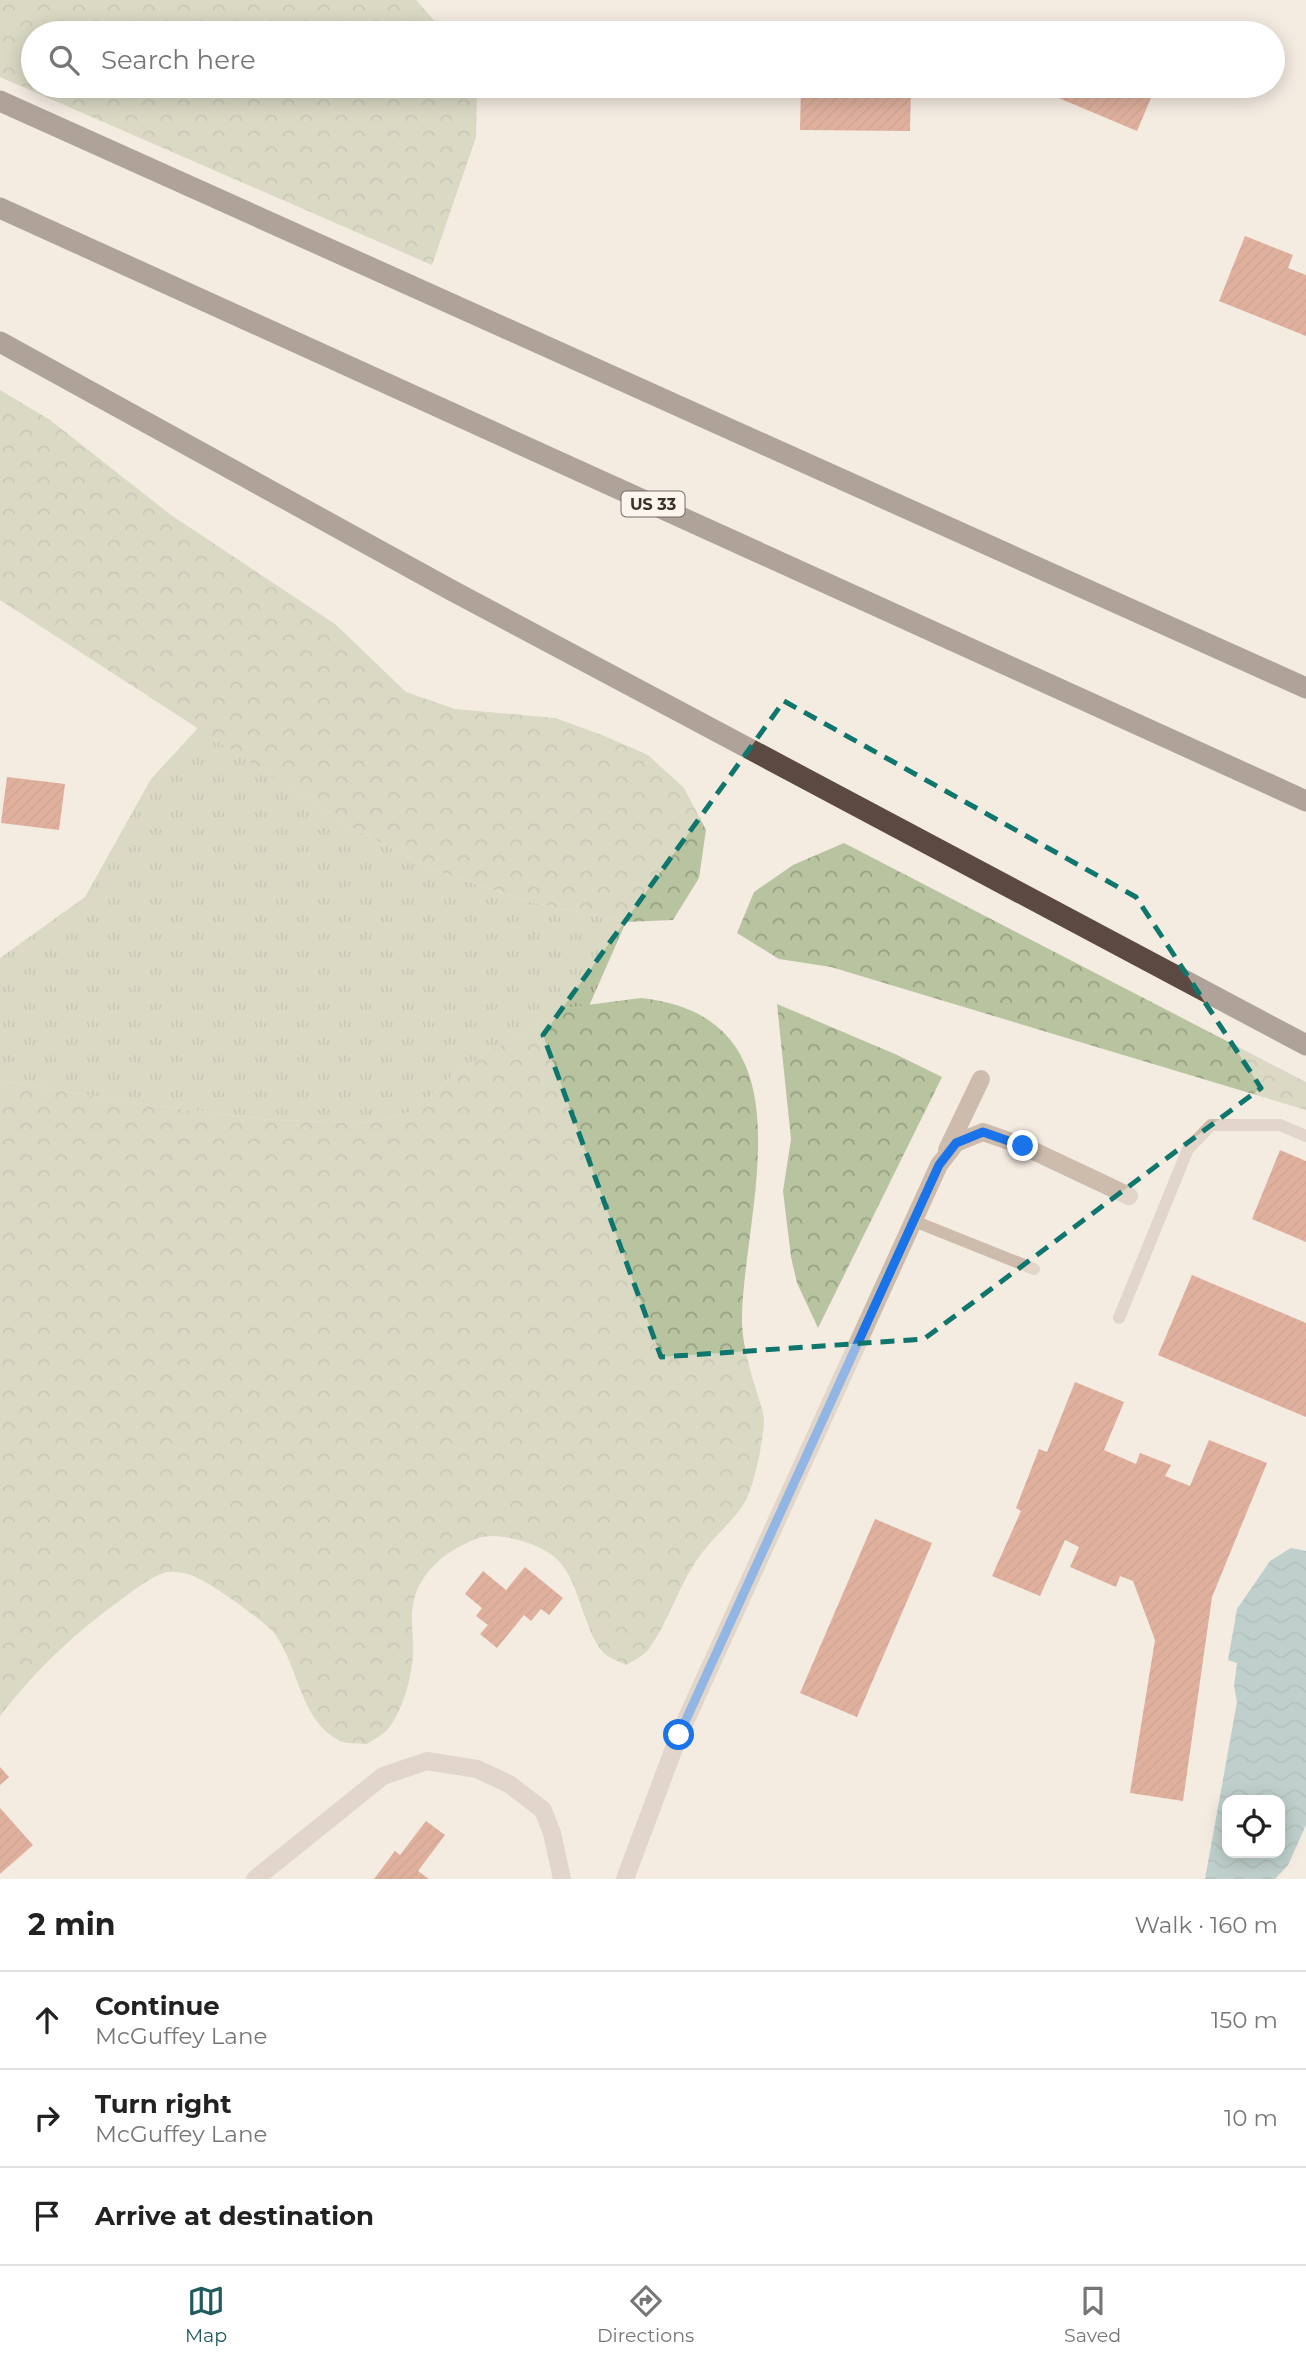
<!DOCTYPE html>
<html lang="en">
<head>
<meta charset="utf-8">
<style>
	body { margin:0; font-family:Montserrat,sans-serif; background:#f2f2f2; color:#222 }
	.controls { position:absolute; right:21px; bottom:21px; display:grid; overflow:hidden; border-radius:14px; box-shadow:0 4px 18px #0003 }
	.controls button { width:63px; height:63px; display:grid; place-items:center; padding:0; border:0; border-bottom:2px solid #e0e0e0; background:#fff; color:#222; font:35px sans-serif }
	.stop { position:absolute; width:21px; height:21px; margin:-16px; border:5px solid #1a73e8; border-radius:50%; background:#fff }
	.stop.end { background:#1a73e8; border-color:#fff; box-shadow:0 2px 7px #0008 }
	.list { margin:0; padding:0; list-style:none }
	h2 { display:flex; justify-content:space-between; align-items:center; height:91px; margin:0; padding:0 28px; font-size:30px }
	h2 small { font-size:23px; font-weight:400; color:#767676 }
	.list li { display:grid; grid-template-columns:46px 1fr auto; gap:21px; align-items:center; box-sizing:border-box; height:98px; padding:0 28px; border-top:2px solid #e0e0e0 }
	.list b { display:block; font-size:26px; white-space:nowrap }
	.list p { margin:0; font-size:23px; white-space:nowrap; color:#767676 }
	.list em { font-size:23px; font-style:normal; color:#767676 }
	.icon { flex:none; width:38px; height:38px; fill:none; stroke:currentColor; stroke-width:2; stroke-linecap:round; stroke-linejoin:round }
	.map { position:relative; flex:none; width:1306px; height:1879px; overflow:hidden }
	.search { position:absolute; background:#fff; box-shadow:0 4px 18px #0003; left:21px; right:21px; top:21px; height:77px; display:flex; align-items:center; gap:18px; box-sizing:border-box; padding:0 24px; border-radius:38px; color:#767676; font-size:26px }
	.sheet { height:385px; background:#fff }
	nav { display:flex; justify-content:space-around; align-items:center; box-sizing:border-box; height:98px; border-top:2px solid #e0e0e0; background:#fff; font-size:19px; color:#767676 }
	nav a { display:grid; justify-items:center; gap:4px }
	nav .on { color:#1f5a5e }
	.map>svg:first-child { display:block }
	.grass { fill:url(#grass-tufts) }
	.forest { fill:url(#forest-crowns) }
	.water { fill:url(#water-waves); fill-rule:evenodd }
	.building { fill:url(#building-hatch) }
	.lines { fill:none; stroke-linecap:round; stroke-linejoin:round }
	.service { stroke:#cdbbac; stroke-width:12 }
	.minor { stroke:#cdbbac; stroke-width:18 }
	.motorway { stroke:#5c4a42; stroke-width:21 }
	.route { stroke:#1a73e8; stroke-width:9 }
	.marked { fill:none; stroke:#0f766e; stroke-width:5; stroke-dasharray:14 9; stroke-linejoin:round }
	.labels { text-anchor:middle; stroke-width:5; stroke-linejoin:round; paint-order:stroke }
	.shield { fill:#fbf5ee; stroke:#756b66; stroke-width:2 }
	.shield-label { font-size:16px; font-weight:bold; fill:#3b302b }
</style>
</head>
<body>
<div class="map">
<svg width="1306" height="1879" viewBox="0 0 1306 1879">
	<defs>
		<pattern id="grass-tufts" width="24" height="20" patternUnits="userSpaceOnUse" patternTransform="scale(1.75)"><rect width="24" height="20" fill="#b8c4a0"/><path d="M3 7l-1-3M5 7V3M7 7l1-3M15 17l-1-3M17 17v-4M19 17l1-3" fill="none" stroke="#97a083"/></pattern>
		<pattern id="forest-crowns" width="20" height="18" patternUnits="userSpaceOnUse" patternTransform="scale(1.75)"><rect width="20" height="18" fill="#b8c4a0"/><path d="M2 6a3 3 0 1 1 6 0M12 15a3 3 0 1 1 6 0" fill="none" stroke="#97a083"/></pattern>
		<pattern id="water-waves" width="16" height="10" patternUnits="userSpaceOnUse" patternTransform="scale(1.75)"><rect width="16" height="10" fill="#7fb0b2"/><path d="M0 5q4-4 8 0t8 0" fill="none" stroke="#699091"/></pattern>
		<pattern id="building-hatch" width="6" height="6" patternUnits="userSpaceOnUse" patternTransform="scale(1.75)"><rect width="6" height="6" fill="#c8694b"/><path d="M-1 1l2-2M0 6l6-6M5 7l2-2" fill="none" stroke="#a4573f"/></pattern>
	</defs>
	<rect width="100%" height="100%" fill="#f4ebe1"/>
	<polygon class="grass" points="198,728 350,827 434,870 526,901 626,922 589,1006 564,1008 518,1038 495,1048 451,1077 431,1096 410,1112 384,1120 359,1123 273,1120 150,1105 0,1081 0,958 85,897 151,779"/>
	<g class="forest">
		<polygon points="0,0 416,0 445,33 33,33 33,86 477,86 476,137 432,265 0,77"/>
		<polygon points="0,390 50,420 171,515 335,624 406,692 455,709 555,718 602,735 648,755 684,788 706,830 699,878 673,920 626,922 526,901 434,870 350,827 0,600"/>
		<polygon points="844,843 1306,1082 1306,1110 831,967 779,959 737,933 754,892 793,865"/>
		<path d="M641,998C813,1017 746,1200 742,1314C741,1337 748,1364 755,1386C758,1398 764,1411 764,1422C763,1441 755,1483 746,1500C735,1520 712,1538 699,1557C678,1586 669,1622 648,1650C643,1656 633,1661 626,1665C619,1661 608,1658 603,1652C595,1644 590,1630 586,1619C570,1575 567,1553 518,1540C494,1534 483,1534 461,1546C438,1557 417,1579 413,1605C410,1621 414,1638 413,1653C412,1677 403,1710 388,1729C383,1735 373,1740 367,1744C359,1743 347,1744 340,1741C300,1721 299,1667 275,1634C267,1623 207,1580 193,1576C187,1573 174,1571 167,1572C153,1575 137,1588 126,1596C76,1632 38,1667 0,1716V1081L150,1105L273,1120L359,1123L384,1120L410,1112L431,1096L451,1077L495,1048L518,1038L564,1008Z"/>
		<polygon points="777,1004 895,1054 942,1077 818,1328 797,1283 791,1257 783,1191 791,1139"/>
	</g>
	<path class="water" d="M1291,1548L1306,1551V1825L1288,1865L1275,1879H1205L1237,1702L1234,1686L1237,1663L1228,1660L1237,1609L1270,1561ZM1227,1800H1280V1853H1227Z"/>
	<g class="building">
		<polygon points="801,86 911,86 910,131 800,130"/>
		<polygon points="1044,86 1156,86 1137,131 1042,91"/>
		<polygon points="1245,236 1293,255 1288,268 1306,275 1306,336 1219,301"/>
		<polygon points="7,777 65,784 59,830 1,823"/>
		<polygon points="1280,1150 1306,1161 1306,1242 1252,1219"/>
		<polygon points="1192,1275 1306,1323 1306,1417 1158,1355"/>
		<polygon points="1075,1382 1124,1402 1104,1450 1136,1464 1140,1453 1171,1465 1165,1476 1190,1486 1209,1440 1267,1463 1212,1597 1183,1801 1130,1793 1155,1640 1133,1581 1120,1576 1116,1587 1070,1567 1079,1547 1065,1540 1040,1596 992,1576 1021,1511 1016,1508 1039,1449 1047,1452"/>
		<polygon points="875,1519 932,1543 857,1717 800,1693"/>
		<polygon points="525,1567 563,1598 549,1615 541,1609 531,1621 524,1615 497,1648 480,1634 488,1625 476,1616 482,1608 465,1594 483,1571 506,1590"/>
		<polygon points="0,1767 9,1777 0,1785"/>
		<polygon points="0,1808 33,1845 0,1874"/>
		<polygon points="426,1821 445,1835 418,1871 429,1879 374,1879 395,1851 400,1855"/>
	</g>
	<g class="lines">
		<g class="service">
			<polyline points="914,1221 1034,1269"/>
			<polyline points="1119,1318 1188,1149 1211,1125 1280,1125 1306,1136"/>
		</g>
		<g class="minor">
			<polyline points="947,1150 981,1079"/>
			<polyline points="255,1879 383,1776 427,1761 477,1769 509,1784 543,1810 552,1833 562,1879"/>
			<polyline points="625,1879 679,1735 939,1165 956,1143 983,1132 1023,1146 1129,1196"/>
		</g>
		<g class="motorway">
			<polyline points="0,101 1306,688"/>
			<polyline points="0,208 1306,801"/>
			<polyline points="0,342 451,590 1306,1045"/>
		</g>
	</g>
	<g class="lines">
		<polyline class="route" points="679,1735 939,1165 956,1143 983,1132 1023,1146"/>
	</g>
	<path d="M0 0H1306V1879H0ZM784,701L1136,897L1261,1088L924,1339L661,1357L543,1035Z" fill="#f4ebe1" fill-opacity=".55" fill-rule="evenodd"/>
	<path class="marked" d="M784,701L1136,897L1261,1088L924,1339L661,1357L543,1035Z"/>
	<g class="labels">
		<rect class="shield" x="621.5" y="491.5" width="63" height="25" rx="5"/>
		<g class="shield-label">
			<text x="653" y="510">US 33</text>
		</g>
	</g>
</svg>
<div class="controls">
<button><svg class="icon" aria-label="locate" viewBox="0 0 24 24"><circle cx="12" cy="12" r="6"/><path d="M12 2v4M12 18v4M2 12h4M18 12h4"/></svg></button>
</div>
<div class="stop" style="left:679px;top:1735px"></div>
<div class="stop end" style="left:1023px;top:1146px"></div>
<div class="search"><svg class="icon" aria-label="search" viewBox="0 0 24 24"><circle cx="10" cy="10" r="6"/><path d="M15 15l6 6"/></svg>Search here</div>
</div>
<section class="sheet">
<h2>2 min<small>Walk · 160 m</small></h2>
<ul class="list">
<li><svg class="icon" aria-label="ahead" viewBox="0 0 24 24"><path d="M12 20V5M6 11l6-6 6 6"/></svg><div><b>Continue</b><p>McGuffey Lane</p></div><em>150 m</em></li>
<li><svg class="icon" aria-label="right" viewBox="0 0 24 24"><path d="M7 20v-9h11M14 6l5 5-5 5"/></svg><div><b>Turn right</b><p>McGuffey Lane</p></div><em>10 m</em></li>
<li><svg class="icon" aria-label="arrive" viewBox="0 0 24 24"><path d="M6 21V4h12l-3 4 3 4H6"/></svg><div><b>Arrive at destination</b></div></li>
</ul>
</section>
<nav>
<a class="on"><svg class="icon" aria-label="map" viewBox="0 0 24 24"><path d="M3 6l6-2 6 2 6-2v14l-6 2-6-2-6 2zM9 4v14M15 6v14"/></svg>Map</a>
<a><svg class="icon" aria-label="directions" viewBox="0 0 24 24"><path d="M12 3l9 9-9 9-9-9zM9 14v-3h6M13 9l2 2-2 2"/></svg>Directions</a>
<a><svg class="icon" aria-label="saved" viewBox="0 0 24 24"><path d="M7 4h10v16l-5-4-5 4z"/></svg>Saved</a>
</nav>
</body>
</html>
